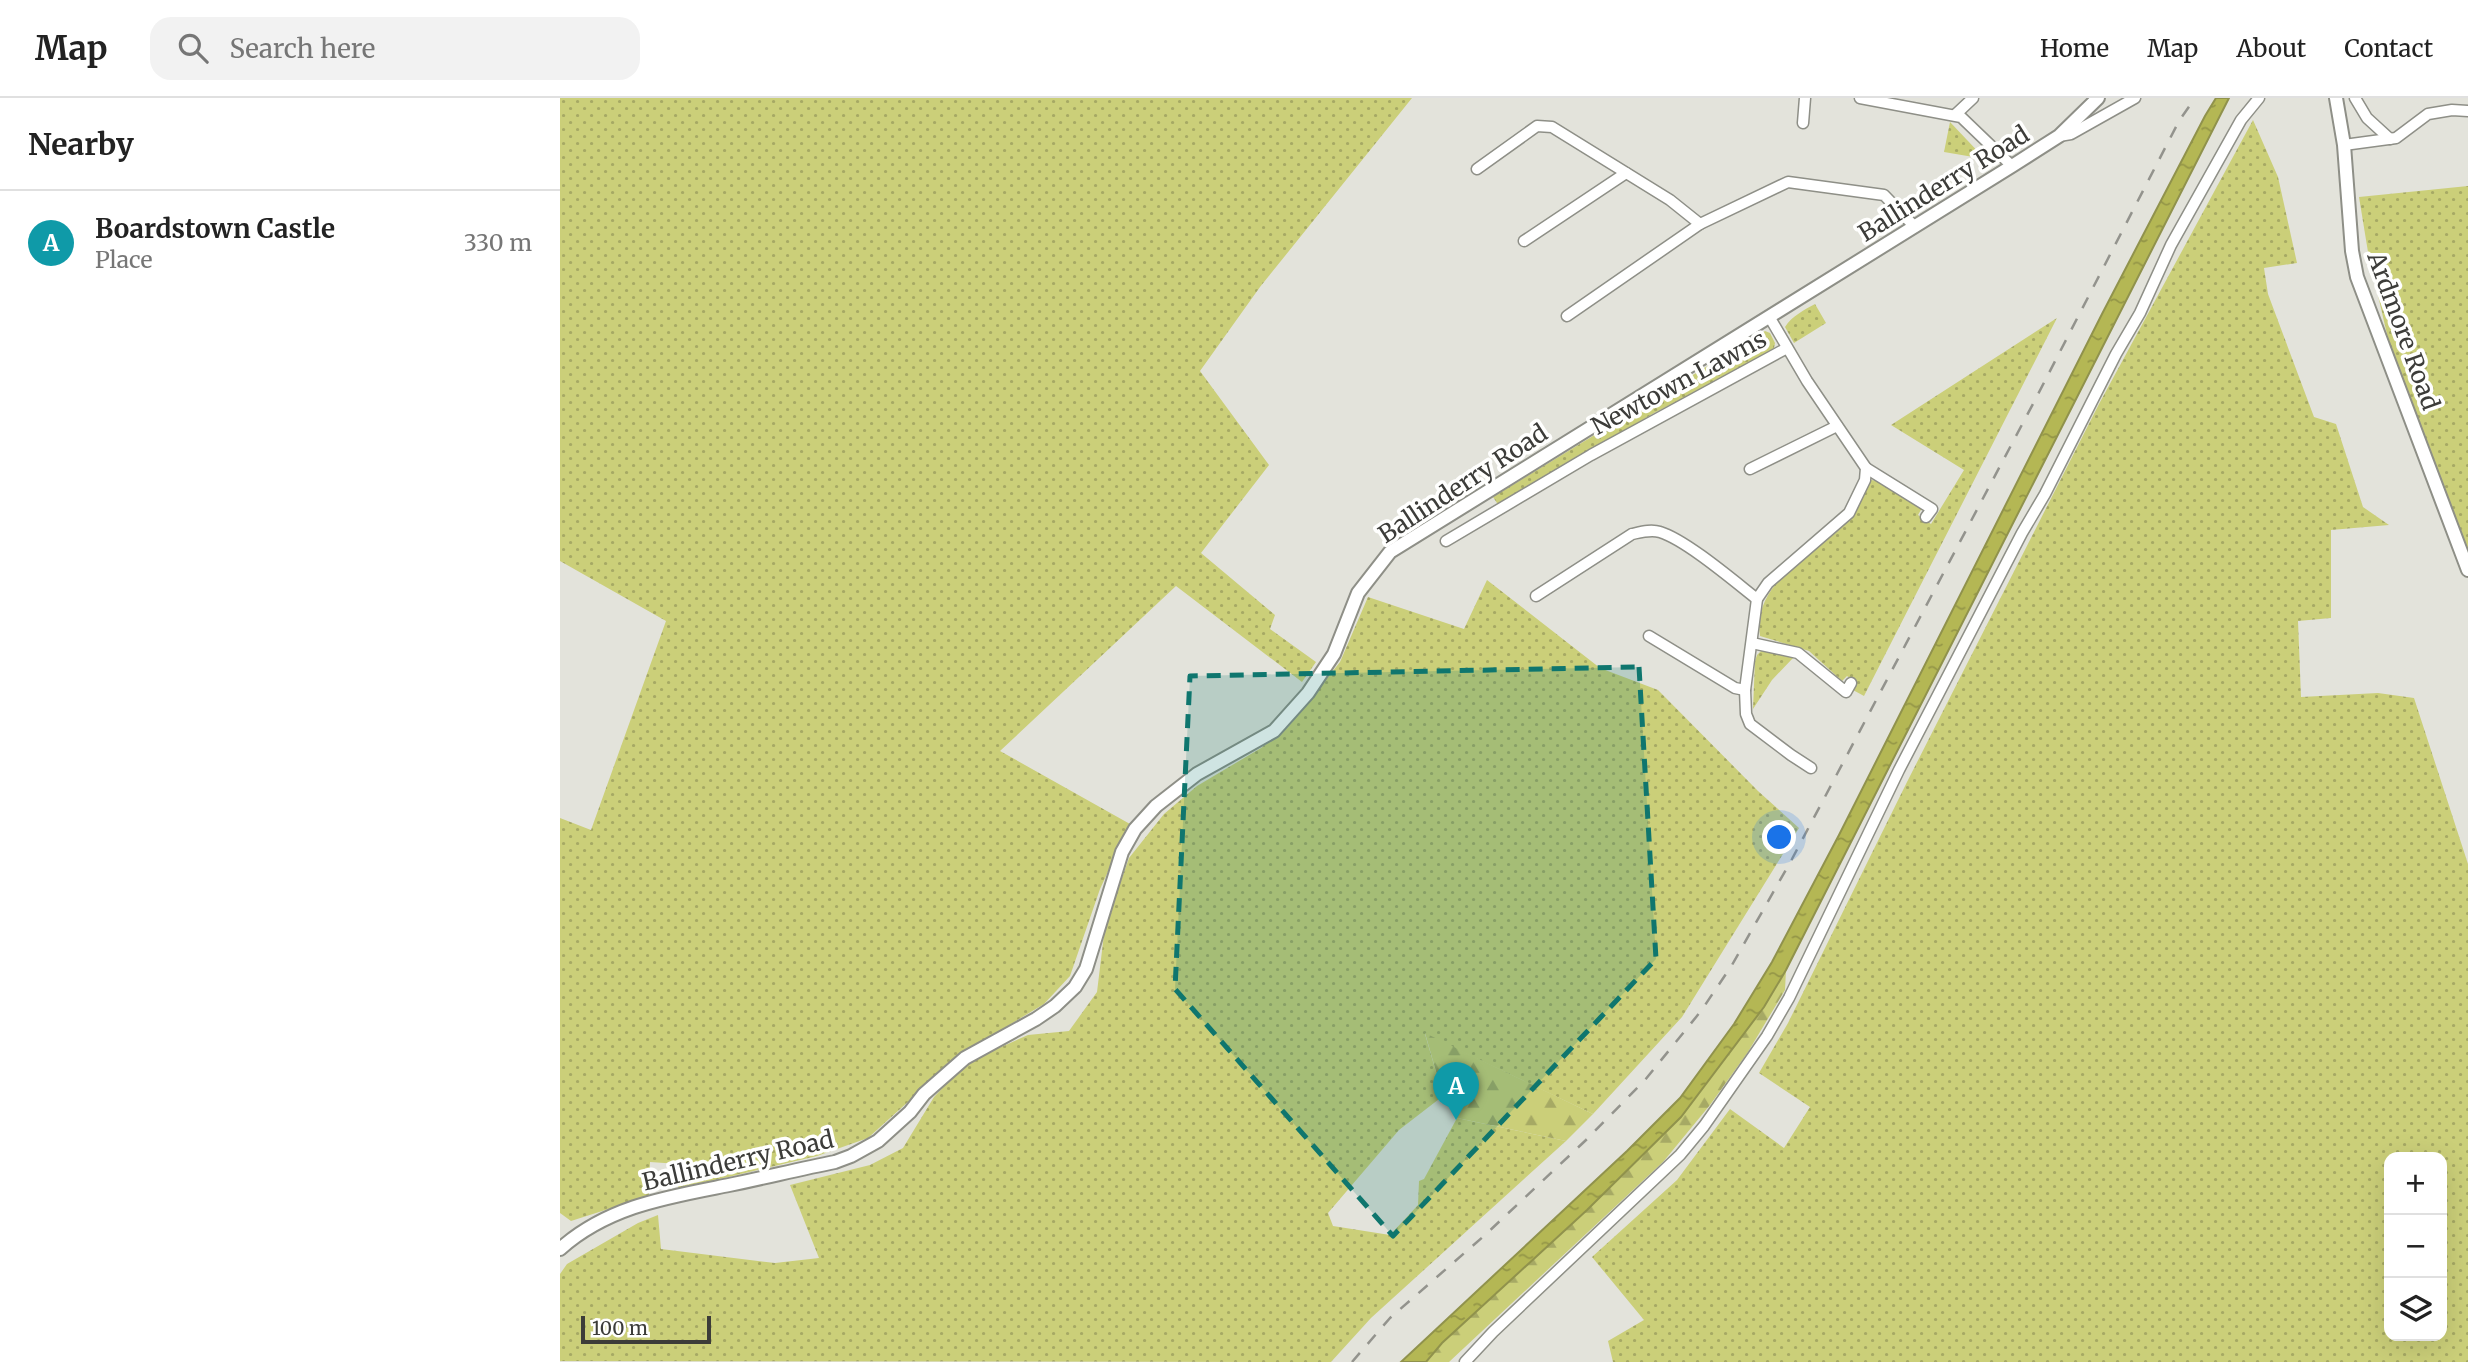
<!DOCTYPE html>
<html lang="en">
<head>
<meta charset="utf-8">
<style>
	body { margin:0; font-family:Merriweather,serif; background:#f2f2f2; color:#222 }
	.controls { position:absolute; right:21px; bottom:21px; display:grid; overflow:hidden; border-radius:14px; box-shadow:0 7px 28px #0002 }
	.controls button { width:63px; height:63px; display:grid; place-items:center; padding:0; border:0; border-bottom:2px solid #e0e0e0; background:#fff; color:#222; font:35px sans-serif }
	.scale { position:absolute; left:21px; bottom:18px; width:130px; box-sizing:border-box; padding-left:7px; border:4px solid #3c3c39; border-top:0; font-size:19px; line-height:24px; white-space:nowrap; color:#3c3c39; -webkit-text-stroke:5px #fffffe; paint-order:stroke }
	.you { position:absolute; left:1220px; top:740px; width:24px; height:24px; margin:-18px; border:5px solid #fff; border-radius:50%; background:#1a73e8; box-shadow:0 0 0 10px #1a73e833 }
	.badge { display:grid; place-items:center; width:46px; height:46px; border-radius:50%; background:#111827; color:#fff; font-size:23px; font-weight:700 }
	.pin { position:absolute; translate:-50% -58px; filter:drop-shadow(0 2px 4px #0008) }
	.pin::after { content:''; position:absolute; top:37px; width:24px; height:21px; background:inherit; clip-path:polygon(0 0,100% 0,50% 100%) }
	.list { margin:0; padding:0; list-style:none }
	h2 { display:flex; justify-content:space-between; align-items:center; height:91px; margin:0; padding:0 28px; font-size:30px }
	h2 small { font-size:23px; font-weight:400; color:#767676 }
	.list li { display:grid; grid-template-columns:46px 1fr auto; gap:21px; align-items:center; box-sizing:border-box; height:105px; padding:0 28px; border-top:2px solid #e0e0e0 }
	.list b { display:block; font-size:26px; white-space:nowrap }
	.list p { margin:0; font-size:23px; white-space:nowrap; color:#767676 }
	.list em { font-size:23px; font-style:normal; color:#767676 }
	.icon { flex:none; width:38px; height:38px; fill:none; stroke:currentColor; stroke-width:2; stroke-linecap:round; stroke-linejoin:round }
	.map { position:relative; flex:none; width:1908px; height:1264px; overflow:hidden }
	header { display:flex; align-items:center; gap:42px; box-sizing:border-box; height:98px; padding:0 35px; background:#fff; border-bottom:2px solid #e0e0e0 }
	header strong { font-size:33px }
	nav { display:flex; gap:38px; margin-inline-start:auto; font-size:24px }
	.search { width:490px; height:63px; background:#f2f2f2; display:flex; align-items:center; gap:18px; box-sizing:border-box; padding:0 24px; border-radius:21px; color:#767676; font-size:26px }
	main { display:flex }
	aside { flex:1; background:#fff }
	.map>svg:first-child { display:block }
	.green { fill:url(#green-dots); fill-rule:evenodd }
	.forest { fill:url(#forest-firs) }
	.water { fill:url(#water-ripples); stroke:#90924c; stroke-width:2 }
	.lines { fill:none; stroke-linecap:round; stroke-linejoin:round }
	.minor-casing { stroke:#8e8f87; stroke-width:13 }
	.tertiary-casing { stroke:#8e8f87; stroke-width:16 }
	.minor { stroke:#fff; stroke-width:10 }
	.tertiary { stroke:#fff; stroke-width:12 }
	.rail { stroke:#93938d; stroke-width:2.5; stroke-dasharray:12 12; stroke-linecap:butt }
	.marked { fill:#0f766e; fill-opacity:0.2; stroke:#0f766e; stroke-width:5; stroke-dasharray:14 9; stroke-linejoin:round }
	.labels { text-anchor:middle; stroke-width:7; stroke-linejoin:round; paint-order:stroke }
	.street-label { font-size:24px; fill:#3c3c39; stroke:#fffffe }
</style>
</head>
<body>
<header>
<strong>Map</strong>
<div class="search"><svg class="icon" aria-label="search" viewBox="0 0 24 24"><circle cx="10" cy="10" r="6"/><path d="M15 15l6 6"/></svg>Search here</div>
<nav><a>Home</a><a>Map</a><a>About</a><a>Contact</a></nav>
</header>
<main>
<aside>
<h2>Nearby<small></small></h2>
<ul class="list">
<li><span class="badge" style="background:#0f9aa8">A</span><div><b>Boardstown Castle</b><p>Place</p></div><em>330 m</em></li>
</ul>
</aside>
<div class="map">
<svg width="1908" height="1264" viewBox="0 0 1908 1264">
	<defs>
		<pattern id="green-dots" width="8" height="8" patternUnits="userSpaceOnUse" patternTransform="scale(1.75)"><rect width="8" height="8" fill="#cbcf79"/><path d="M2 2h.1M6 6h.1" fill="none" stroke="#a6a964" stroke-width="1.8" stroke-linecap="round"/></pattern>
		<pattern id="forest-firs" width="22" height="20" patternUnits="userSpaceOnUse" patternTransform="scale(1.75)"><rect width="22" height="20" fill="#cbcf79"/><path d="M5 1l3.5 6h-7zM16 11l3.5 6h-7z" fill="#a6a964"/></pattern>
		<pattern id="water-ripples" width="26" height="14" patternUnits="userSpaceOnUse" patternTransform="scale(1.75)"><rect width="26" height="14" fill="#b4b754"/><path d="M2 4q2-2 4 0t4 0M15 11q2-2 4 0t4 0" fill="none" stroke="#949647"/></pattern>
	</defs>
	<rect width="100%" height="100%" fill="#e3e3db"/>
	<g class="green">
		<polygon points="0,0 852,0 700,189 640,273 709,367 641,455 715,517 710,531 756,564 742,584 616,488 440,653 570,726 540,791 510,878 484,906 401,956 308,1040 257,1058 118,1091 119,1066 90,1064 89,1098 11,1123 0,1115 0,720 31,732 106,523 0,463"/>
		<path d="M1693,22L1718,79L1737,165L1704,170L1708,196L1754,319L1776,326L1803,409L1829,427L1771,432V520L1738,523L1741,599L1818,595L1854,600L1908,766V1264H1053L1048,1243L1084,1222L1032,1159L1117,1082L1170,1011L1224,1050L1250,1009L1199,975L1228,925L1347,684L1539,306ZM1829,1059H1882V1238H1829Z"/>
		<polygon points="1390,24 1425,61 1384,54"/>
		<polygon points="1908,88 1908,454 1829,245 1808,154 1799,99"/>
		<path d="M1255,206L1266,225L1234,245L1225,229C1232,218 1244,212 1255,206Z"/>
		<path d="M1497,220L1304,598L1293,592L1296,585L1287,578L1282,583L1249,553L1200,538C1192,482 1255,458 1287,424C1299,411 1301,393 1311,382L1320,383L1362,410L1358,417L1371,426L1404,372L1331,327Z"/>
		<polygon points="1205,233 1210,235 1215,245 1214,250 1185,269 1094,315 939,408 933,399"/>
		<polygon points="927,482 1040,570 1098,592 1198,693 1239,730 1122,919 1033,1016 865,936 883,998 839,1032 768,1115 773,1128 830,1137 858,1107 859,1083 864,1081 897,1020 1006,1043 811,1220 771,1264 0,1263 0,1176 7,1166 78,1125 98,1117 101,1151 215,1165 259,1160 230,1087 310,1067 343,1050 374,999 407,964 468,937 509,933 537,894 545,828 569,760 604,716 637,688 701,650 728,629 780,564 808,499 904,531"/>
		<polygon points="1202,552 1233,560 1212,582 1193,611 1195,563 1197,557"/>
	</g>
	<g class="forest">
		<polygon points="1226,872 1225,892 1188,954 1150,1007 1103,1064 889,1264 866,1264 882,1245 1027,1112 1121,1019 1204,909"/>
		<polygon points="865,935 1033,1016 1006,1043 897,1020 883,998"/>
	</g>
	<polygon class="water" points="1656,0 1669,0 1226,872 1204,909 1121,1019 1027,1112 882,1245 866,1264 841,1264 1067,1053 1120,1000 1174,926 1212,864 1279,737 1542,216 1645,18"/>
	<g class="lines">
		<g class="minor-casing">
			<g id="minor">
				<polyline points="1300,0 1401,19 1452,68"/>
				<polyline points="1795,0 1807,20 1830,41"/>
				<polyline points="1395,17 1413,0"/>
				<polyline points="1243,25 1245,0"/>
				<polyline points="1499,38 1511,36 1575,0"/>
				<polyline points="1784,47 1836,40 1868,16 1892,12 1908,13"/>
				<polyline points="917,71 977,28 992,29 1110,102 1140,126 1228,84 1324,97 1355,129"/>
				<polyline points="964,143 1066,75"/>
				<polyline points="1007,218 1140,126"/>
				<polyline points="1210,220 1247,283 1306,370 1305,382 1289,415 1208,485 1197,501 1185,592 1186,616 1190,626 1231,657 1251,670"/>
				<polyline points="1306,370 1372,411 1366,419"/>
				<polyline points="1190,371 1277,328"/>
				<polyline points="886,443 1031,357 1227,250"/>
				<path d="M976,498L1072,436C1081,434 1091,431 1100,434C1126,442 1174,483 1197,501"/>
				<polyline points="1089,538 1175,590 1185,592"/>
				<polyline points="1192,545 1238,555 1286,594 1291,585"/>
				<polyline points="905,1264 933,1234 1120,1057 1144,1028 1207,938 1229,900 1339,672 1462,435 1485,396 1556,256 1580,215 1611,147 1681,22 1699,0"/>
			</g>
		</g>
		<g class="tertiary-casing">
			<g id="tertiary">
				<polyline points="1776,0 1784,47 1792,153 1797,179 1908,472"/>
				<path d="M0,1151C48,1108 108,1099 169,1087C204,1080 239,1071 275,1064L291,1058L318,1043L350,1014L364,996L405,960L476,921L495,908L515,889L526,871L562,754L575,731L596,708L637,676L714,633L748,595L774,556L798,495L830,454L1452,68L1499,38L1538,0"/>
			</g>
		</g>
		<use href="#minor" class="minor"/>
		<use href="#tertiary" class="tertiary"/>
		<polyline class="rail" points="792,1264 830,1220 925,1137 1026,1042 1085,982 1141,913 1172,867 1232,761 1474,304 1619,23 1635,0"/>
	</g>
	<path class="marked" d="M1079,569L1096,861L833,1138L615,891L630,578Z"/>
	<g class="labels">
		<g class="street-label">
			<text transform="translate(1384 86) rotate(-32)" y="8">Ballinderry Road</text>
			<text transform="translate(1843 233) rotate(70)" y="8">Ardmore Road</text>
			<text transform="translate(1119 285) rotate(-28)" y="8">Newtown Lawns</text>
			<text transform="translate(903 386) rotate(-33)" y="8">Ballinderry Road</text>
			<text transform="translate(178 1063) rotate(-13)" y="8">Ballinderry Road</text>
		</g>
	</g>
</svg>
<div class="controls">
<button>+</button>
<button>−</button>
<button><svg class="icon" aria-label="layers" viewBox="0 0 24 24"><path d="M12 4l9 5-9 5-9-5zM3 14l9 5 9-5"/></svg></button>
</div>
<div class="scale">100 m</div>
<div class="you"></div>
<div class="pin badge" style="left:896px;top:1022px;background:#0f9aa8">A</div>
</div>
</main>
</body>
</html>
